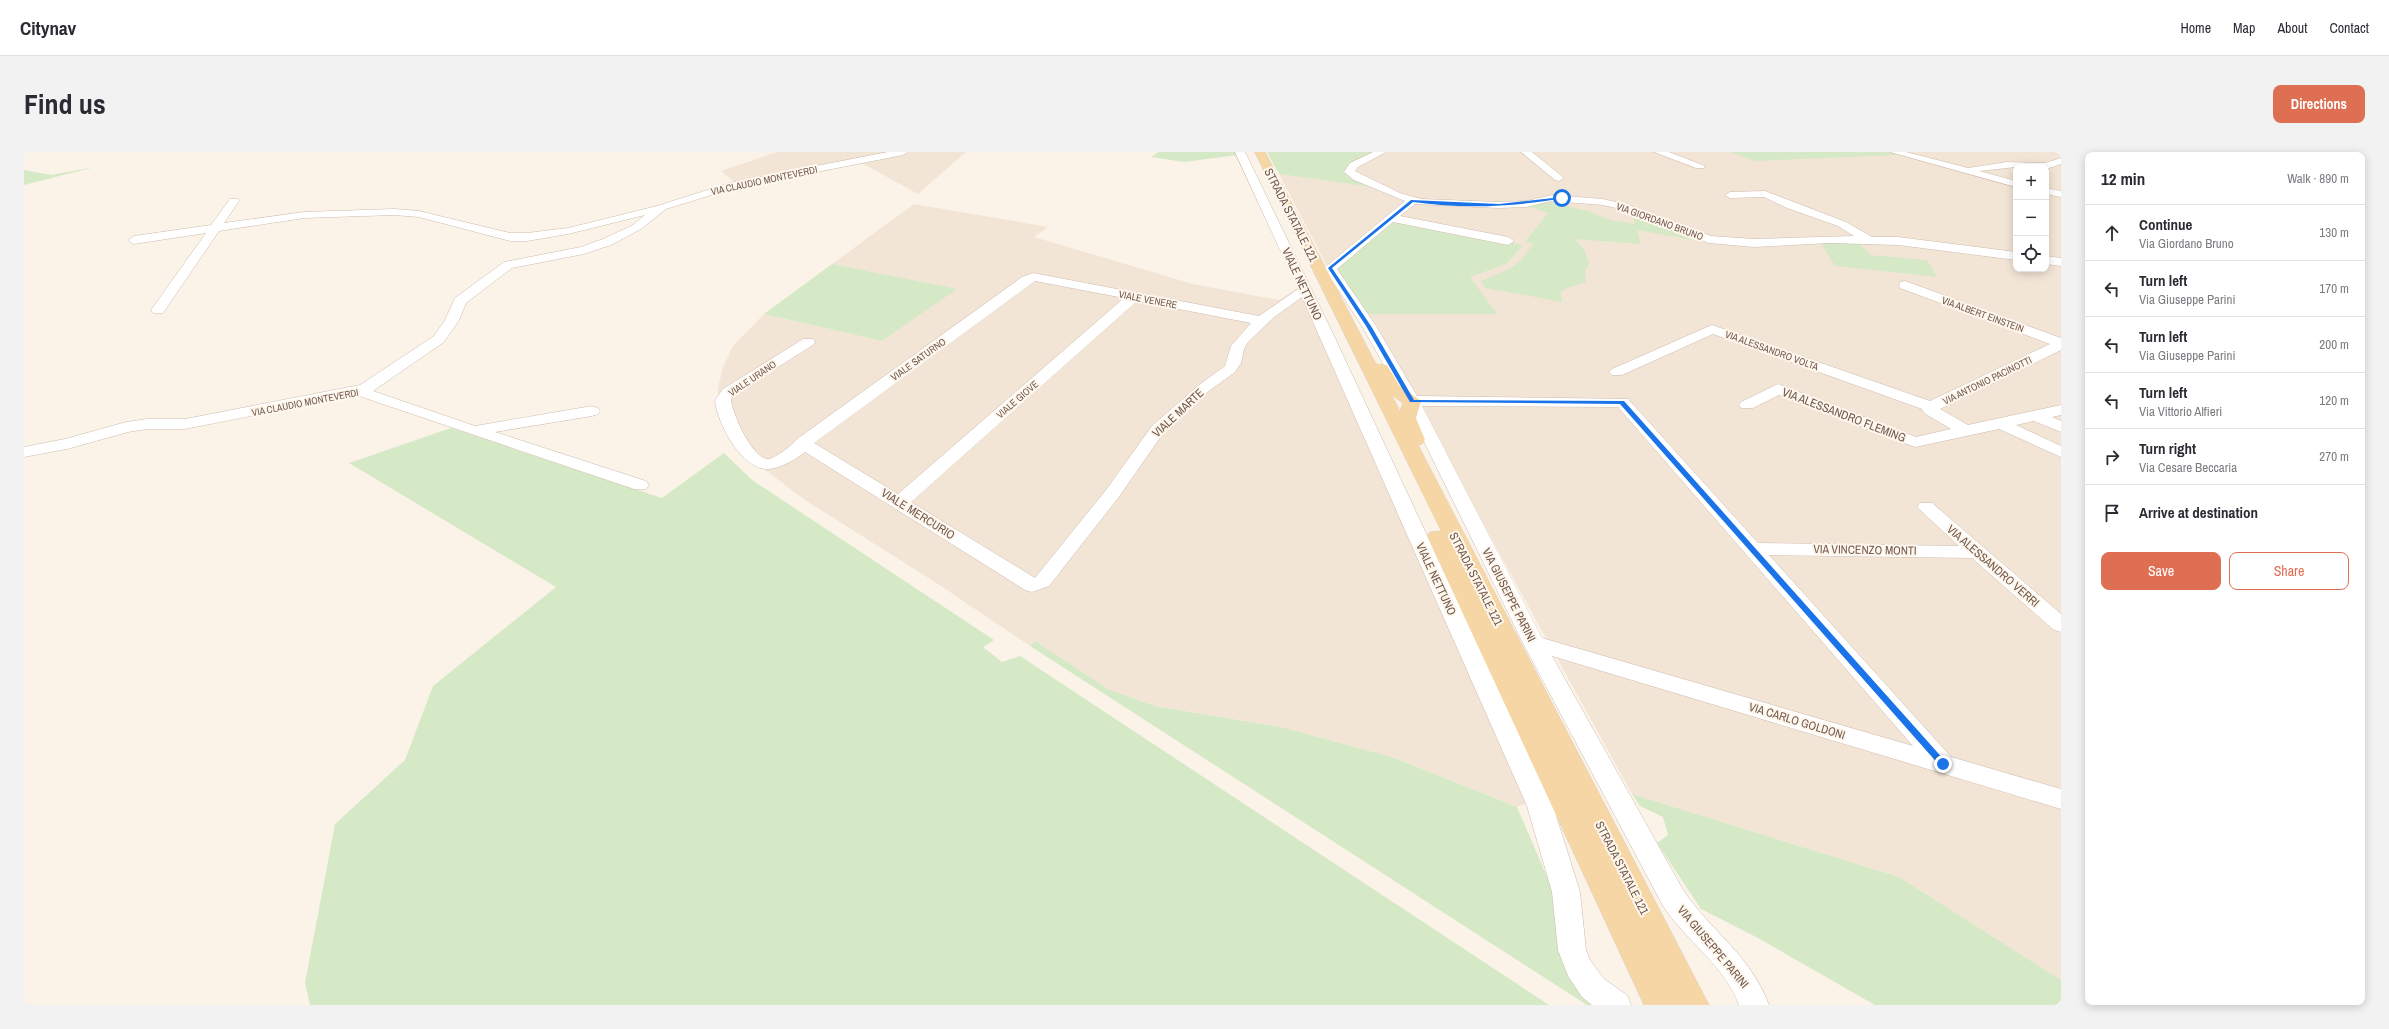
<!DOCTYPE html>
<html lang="en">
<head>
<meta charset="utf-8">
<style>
	body { margin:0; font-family:"Archivo Narrow",sans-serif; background:#f2f2f3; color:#2b2b33 }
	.controls { position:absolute; right:12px; top:12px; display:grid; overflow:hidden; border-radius:8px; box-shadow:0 2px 10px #0003 }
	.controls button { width:36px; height:36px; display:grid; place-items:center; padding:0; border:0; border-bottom:1px solid #e1e1e2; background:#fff; color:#2b2b33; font:20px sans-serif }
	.stop { position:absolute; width:12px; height:12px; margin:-9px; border:3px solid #1a73e8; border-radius:50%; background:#fff }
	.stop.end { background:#1a73e8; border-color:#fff; box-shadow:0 1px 4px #0008 }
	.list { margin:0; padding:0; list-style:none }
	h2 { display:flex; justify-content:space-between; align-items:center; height:52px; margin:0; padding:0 16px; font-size:17px }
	h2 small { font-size:13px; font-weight:400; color:#7c7c81 }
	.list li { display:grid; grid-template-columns:26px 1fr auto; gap:12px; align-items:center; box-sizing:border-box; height:56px; padding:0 16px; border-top:1px solid #e1e1e2 }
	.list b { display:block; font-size:15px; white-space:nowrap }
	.list p { margin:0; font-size:13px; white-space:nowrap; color:#7c7c81 }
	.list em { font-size:13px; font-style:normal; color:#7c7c81 }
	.actions { display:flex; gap:8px; padding:12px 16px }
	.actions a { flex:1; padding:9px 0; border:1px solid #df6f53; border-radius:8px; text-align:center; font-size:14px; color:#df6f53 }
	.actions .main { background:#df6f53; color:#fff }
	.icon { flex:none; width:22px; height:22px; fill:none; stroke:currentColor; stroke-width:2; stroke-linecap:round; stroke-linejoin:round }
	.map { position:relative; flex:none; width:2037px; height:853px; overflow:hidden; border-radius:8px }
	header { display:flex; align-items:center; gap:24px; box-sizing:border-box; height:56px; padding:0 20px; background:#fff; border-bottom:1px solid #e1e1e2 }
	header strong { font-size:19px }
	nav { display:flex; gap:22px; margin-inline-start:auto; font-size:14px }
	.intro { display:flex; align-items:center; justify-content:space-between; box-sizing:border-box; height:96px; padding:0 24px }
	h1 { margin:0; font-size:28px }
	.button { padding:10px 18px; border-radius:8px; background:#df6f53; color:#fff; font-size:14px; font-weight:700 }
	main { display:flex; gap:24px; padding:0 24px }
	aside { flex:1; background:#fff; border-radius:8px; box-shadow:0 2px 10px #0003 }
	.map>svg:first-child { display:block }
	.residential { fill:#f3e5d6; fill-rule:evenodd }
	.green { fill:#d5e9c6 }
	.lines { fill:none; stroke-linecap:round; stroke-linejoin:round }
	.minor-casing { stroke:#cdbbae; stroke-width:1 }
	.major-casing { stroke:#d8d1cd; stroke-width:1 }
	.minor { fill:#fff; fill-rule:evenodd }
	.major { fill:#f6d6a4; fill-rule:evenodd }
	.route { fill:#1a73e8 }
	.labels { text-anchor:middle; stroke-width:4; stroke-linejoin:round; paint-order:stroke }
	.far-street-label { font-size:10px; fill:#745a4d; stroke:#fef7ee }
	.street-label { font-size:12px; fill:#745a4d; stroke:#fef7ee }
</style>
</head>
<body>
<header>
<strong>Citynav</strong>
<nav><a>Home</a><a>Map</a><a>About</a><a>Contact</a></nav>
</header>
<div class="intro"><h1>Find us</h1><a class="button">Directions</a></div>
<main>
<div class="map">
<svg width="2037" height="853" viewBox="0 0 2037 853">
	<rect width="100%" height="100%" fill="#fbf3e8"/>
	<g class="residential">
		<polygon points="753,0 942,0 894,42 834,9 714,33 697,19"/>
		<path d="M1352,0H2037V828L1875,725L1608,642L1410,283L1341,176L1324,154L1255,22L1347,34L1323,20L1322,16ZM1992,15H2022V117H1992Z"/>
		<polygon points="890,52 1024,75 1010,85 1169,132 1255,148 1275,135 1520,645 1493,655 1368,605 1257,575 1131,554 1086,538 1011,489 1006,494 914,432 781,348 728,308 694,247 694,236 699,215 709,194 740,162 858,189 932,137 808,112"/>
	</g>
	<g class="green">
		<polygon points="1135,0 1212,0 1213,3 1160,10 1127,5"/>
		<polygon points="1243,0 1352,0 1325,13 1322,16 1323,20 1349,35 1255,22"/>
		<polygon points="1706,0 1863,0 1873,3 1732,9"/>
		<polygon points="71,15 0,33 0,18 27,23"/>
		<polygon points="1520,49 1564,59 1586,68 1610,72 1610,60 1674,85 1674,89 1613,78 1617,92 1550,87 1560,97 1565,112 1561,120 1562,130 1541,137 1537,140 1538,150 1461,136 1457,129 1487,116 1497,108 1509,92 1501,90 1524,61 1498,53"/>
		<polygon points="1367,68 1499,93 1482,112 1446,125 1473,162 1343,162 1336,149 1331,148 1311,114"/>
		<polygon points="1796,90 1834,90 1846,103 1903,108 1913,125 1811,114"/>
		<polygon points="808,112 933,137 858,189 740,162"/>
		<polygon points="427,276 638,346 700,301 728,328 970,488 959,495 978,510 996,504 1525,853 286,853 281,831 311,672 381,608 409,534 532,435 325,311"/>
		<polygon points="1011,489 1086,538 1131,554 1257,575 1368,605 1493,655 1578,853 1563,853 1006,494"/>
		<polygon points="1608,642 1875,725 2037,828 2037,853 1851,853 1734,786 1677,757 1633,691 1644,683 1639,665 1616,654"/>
	</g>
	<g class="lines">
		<g class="minor-casing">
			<g id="minor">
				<polygon points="864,0 884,0 879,3 707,37 642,57 617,77 587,93 560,102 488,116 442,151 435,168 420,190 349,239 451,274 568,254 574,256 576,259 574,262 568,264 471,280 622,329 625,333 622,337 610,337 332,243 161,277 123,277 104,280 43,297 0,305 0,295 41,287 102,270 123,267 161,267 336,233 410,184 421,168 431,146 480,110 557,95 579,87 609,73 621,63 544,82 503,89 486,89 395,65 370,63 280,66 195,79 139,161 129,161 127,158 182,81 110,92 104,88 110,84 187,73 206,47 214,47 215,49 200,71 280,60 370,57 395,59 486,81 503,81 544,76 633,54 705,31"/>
				<path d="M1211,0H1221L1311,186L1529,654L1556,740L1562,798L1566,808L1580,827L1603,843L1607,853H1568L1558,845L1544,824L1534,798L1528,740L1503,654L1278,145L1249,166L1224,190L1220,197L1217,211L1211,220L1185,239L1140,280L1094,346L1025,434L1008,440L1001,438L781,300C772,307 757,316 745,317C718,319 693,271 691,248L699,237L779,187H789L791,190L789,193L709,243L707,248C708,261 729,309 745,307C751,306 769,293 773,287L998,125L1009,121L1235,164L1274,137ZM1011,129L1100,146L874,342L790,291ZM1113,149L1227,171L1207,194L1201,214L1175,233L1128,274L1082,338L1011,426L887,350Z"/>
				<path d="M1349,0H1362L1334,15L1331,19L1376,41L1397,47L1475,50L1502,49L1528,43L1579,47L1604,53L1687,84L1730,87L1830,84L1814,74L1763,56L1740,45L1706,46L1701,43L1706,40L1741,39L1822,70L1848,85H1874L1992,100V108L1874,93L1806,91L1730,95L1685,91L1596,57L1579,53L1528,49L1502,55L1475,56L1391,52L1376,64L1484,85L1490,89L1484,93L1369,70L1313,117L1352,174L1393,244L1604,247L1734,391L1935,394L1893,355L1896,351H1908L2037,462V480L2030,478L1948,406L1745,403L1927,605L2037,637V657L1528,504L1658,736C1687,781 1725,800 1745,853H1715C1701,813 1660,788 1638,752L1499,491L1380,249L1338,174L1300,116L1381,49L1330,28L1320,20L1326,11ZM1398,254L1594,255L1889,594L1518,486Z"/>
				<polygon points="1497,0 1508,0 1540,26 1535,29 1531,28"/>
				<polygon points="1630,0 1645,0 1681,14 1680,16 1672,16"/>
				<polygon points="1866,0 1882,0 1944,16 1983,10 2021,11 2037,6 2037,12 2022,17 2022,15 1992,15 1955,19 1992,29 1992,35"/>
				<polygon points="2022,36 2037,39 2037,45 2022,42"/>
				<polygon points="2022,104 2037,106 2037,114 2022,112"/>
				<polygon points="1881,129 2037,186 2037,198 1916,257 1944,273 2037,253 2037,263 2028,265 2037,269 2037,280 2010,269 1992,273 2037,294 2037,305 1975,277 1891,295 1755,243 1729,256 1717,256 1715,253 1717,250 1754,232 1892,285 1927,277 1900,261 1898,257 1689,182 1598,223 1588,223 1585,220 1588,217 1688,173 1906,249 2026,192 1876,136 1875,133 1876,130"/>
			</g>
		</g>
		<g class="major-casing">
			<path id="major" d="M1231,0H1241L1352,212L1363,213L1375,233L1397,249L1392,266L1401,288L1398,292L1394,293L1685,853H1620L1403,384L1406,380L1417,379ZM1368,243L1379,251L1376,259Z"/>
		</g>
		<use href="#minor" class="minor"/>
		<use href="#major" class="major"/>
	</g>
	<path class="route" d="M1538,45L1539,46C1490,55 1439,57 1389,50L1308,116L1347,174L1390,248L1600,249L1922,610V614H1916L1596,252L1386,250L1342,174L1304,116L1387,48L1475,52Z"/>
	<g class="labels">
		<g class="far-street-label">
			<text transform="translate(740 28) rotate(-12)" y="4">VIA CLAUDIO MONTEVERDI</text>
			<text transform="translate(1636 69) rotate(20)" y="4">VIA GIORDANO BRUNO</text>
			<text transform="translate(1124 147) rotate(11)" y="4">VIALE VENERE</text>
			<text transform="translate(1959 162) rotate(20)" y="4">VIA ALBERT EINSTEIN</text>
			<text transform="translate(1748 198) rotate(20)" y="4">VIA ALESSANDRO VOLTA</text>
			<text transform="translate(894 207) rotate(-36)" y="4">VIALE SATURNO</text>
			<text transform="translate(728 226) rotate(-34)" y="4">VIALE URANO</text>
			<text transform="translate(1963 228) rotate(-26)" y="4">VIA ANTONIO PACINOTTI</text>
			<text transform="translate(993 247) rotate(-41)" y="4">VIALE GIOVE</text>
			<text transform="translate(281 250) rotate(-11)" y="4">VIA CLAUDIO MONTEVERDI</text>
		</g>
		<g class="street-label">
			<text transform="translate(1267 63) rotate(63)" y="4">STRADA STATALE 121</text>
			<text transform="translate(1278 132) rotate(65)" y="4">VIALE NETTUNO</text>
			<text transform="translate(1154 261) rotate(-43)" y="4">VIALE MARTE</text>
			<text transform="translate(1820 263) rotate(21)" y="4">VIA ALESSANDRO FLEMING</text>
			<text transform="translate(894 362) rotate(32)" y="4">VIALE MERCURIO</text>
			<text transform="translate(1841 398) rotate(1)" y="4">VIA VINCENZO MONTI</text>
			<text transform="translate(1969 414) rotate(41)" y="4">VIA ALESSANDRO VERRI</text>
			<text transform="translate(1412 427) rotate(65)" y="4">VIALE NETTUNO</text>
			<text transform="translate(1452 427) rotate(63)" y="4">STRADA STATALE 121</text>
			<text transform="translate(1485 443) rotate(63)" y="4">VIA GIUSEPPE PARINI</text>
			<text transform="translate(1773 569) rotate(17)" y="4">VIA CARLO GOLDONI</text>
			<text transform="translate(1598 716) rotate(63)" y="4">STRADA STATALE 121</text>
			<text transform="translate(1689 795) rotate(50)" y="4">VIA GIUSEPPE PARINI</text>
		</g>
	</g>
</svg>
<div class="controls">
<button>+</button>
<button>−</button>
<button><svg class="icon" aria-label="locate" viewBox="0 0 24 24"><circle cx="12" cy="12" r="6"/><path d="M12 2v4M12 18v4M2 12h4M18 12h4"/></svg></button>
</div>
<div class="stop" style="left:1538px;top:46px"></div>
<div class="stop end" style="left:1919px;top:612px"></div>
</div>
<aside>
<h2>12 min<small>Walk · 890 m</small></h2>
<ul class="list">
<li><svg class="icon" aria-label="ahead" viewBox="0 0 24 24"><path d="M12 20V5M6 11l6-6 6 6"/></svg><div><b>Continue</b><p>Via Giordano Bruno</p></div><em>130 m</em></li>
<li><svg class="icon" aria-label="left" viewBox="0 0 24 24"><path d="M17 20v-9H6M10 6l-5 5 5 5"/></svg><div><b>Turn left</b><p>Via Giuseppe Parini</p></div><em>170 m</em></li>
<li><svg class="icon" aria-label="left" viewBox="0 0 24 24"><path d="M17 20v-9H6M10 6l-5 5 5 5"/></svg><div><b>Turn left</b><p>Via Giuseppe Parini</p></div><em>200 m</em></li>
<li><svg class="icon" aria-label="left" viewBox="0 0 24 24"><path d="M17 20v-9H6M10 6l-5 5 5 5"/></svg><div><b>Turn left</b><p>Via Vittorio Alfieri</p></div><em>120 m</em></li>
<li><svg class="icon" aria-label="right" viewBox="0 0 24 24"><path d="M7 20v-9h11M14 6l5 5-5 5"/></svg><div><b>Turn right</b><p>Via Cesare Beccaria</p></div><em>270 m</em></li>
<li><svg class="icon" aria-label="arrive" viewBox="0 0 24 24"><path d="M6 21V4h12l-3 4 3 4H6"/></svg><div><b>Arrive at destination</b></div></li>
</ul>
<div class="actions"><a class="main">Save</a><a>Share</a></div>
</aside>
</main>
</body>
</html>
